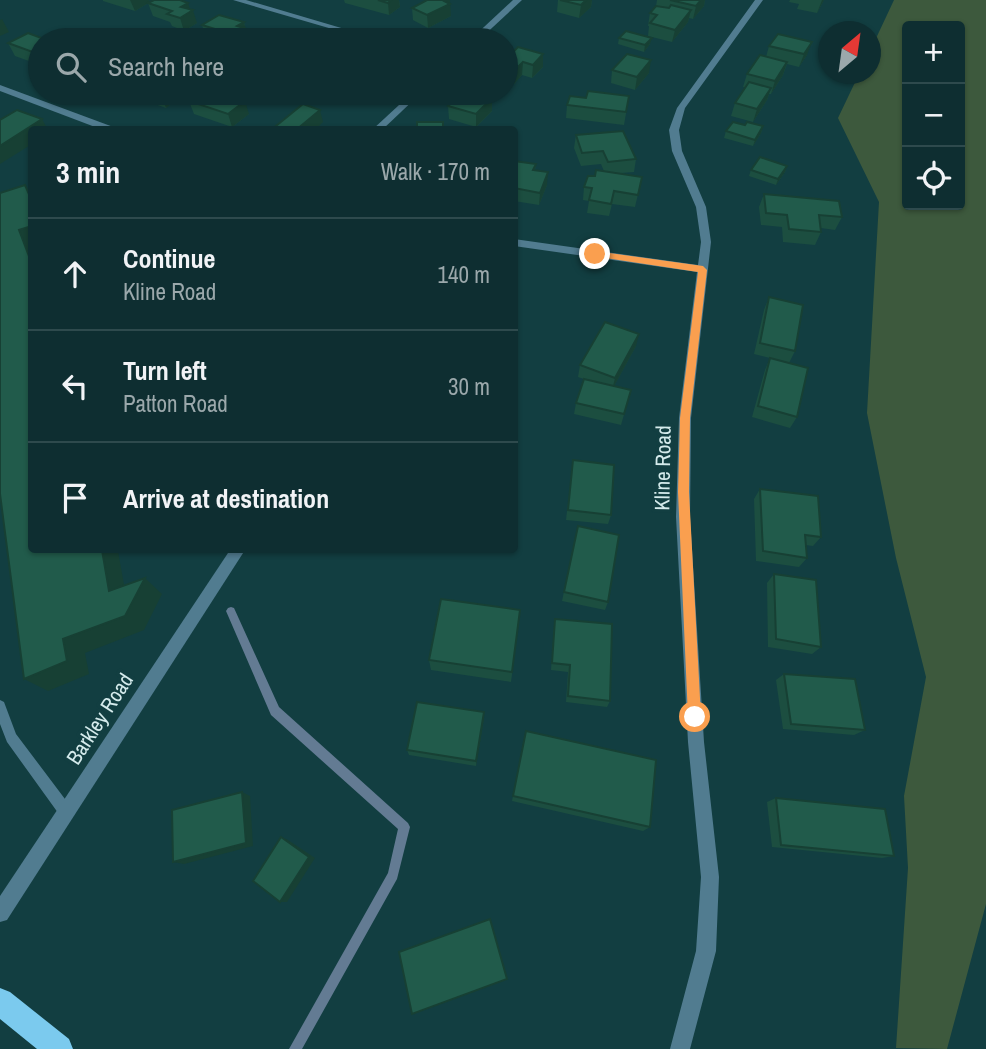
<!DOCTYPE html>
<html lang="en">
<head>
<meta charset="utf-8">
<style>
	body { margin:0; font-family:"Archivo Narrow",sans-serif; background:#173639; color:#f1f3f6 }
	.controls { position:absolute; right:21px; top:21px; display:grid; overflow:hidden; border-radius:7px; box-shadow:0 2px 5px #0004 }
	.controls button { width:63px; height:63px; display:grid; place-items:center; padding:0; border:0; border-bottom:2px solid #2e4a4d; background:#0e2e31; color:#f1f3f6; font:35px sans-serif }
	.compass { position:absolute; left:818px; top:21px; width:63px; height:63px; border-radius:50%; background:#0e2e31; box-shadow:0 2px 5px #0004; rotate:29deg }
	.stop { position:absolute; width:21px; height:21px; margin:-16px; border:5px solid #fa9f4f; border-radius:50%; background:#fff }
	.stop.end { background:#fa9f4f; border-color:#fff; box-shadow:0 2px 7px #0008 }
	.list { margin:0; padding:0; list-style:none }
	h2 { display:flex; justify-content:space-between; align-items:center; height:91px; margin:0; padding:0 28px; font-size:30px }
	h2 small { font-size:23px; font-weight:400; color:#9ba8ab }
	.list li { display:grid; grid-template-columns:46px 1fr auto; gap:21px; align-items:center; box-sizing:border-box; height:112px; padding:0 28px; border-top:2px solid #2e4a4d }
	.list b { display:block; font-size:26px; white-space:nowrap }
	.list p { margin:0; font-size:23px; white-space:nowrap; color:#9ba8ab }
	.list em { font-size:23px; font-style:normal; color:#9ba8ab }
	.icon { flex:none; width:38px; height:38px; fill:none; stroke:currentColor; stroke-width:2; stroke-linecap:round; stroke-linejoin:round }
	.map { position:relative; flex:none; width:986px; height:1049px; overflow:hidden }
	.search { position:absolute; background:#0e2e31; box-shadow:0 2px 5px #0004; left:28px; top:28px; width:490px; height:77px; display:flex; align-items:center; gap:18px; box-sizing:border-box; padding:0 24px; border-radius:38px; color:#9ba8ab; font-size:26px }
	.panel { position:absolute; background:#0e2e31; box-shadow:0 2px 5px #0004; left:28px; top:126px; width:490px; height:427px; border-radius:7px }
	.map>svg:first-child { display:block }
	.green { fill:#3d593d; fill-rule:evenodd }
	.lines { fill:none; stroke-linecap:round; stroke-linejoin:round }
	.stream { fill:#637b93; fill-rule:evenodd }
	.service { fill:#517c90; fill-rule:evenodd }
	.minor { fill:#517c90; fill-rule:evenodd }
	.trunk { fill:#7bcaee; fill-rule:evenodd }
	.wall { fill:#1c4e40 }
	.shaded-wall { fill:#174034 }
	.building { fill:#215b4b; stroke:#174034; stroke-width:2 }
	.route { fill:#fa9f4f }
	.labels { text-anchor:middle; stroke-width:7; stroke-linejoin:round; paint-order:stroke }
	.street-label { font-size:21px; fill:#d5ebec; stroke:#123e41 }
</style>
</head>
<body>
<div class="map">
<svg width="986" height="1049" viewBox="0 0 986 1049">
	<rect width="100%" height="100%" fill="#123e41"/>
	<path class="green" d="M894,0H986V904L947,1049L896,1048L908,868L904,796L926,677L896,558L867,413L879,202L838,118L859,74H870L871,49ZM907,26H960V205H907Z"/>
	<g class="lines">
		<polygon class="stream" points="231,607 234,608 279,707 408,823 410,827 397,879 302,1049 289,1049 388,873 398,829 271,715 226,611 228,608"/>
		<polygon class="service" points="0,700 4,702 16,734 71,807 73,812 71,817 66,819 61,817 7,742 0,724"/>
		<g class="minor">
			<polygon points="233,0 246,0 382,40 370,40"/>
			<polygon points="513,0 522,0 479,40 470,40"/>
			<polygon points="755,0 763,0 685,108 679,130 682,151 706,207 711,242 691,418 690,517 704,742 719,877 716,951 690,1049 670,1049 696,951 701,877 688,742 676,517 679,418 697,272 514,246 514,239 698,265 701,242 696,207 672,151 669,130 677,108"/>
			<polygon points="0,85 116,128 117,130 103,130 0,91"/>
			<polygon points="412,93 421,93 382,130 372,130"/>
			<polygon points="230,550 245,550 7,920 0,922 0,896"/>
		</g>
		<polygon class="trunk" points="0,988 10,992 69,1039 73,1049 37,1049 0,1019"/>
	</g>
	<g class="wall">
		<polygon points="103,0 149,0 150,2 135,11 103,1"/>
		<polygon points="344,0 399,0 400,7 389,15 345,3"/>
		<polygon points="558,0 592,0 591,7 579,18 557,12"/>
		<polygon points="657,0 705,0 704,6 693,19 689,18 688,22 672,42 648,36 649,26 648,26 650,13 656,6"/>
		<polygon points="790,0 824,0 817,13 797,9 799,4 789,2"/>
		<polygon points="148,3 190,10 197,23 184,31 172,26 170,22 153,16"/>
		<polygon points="412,8 451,16 428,28 413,20"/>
		<polygon points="244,22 247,35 246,36 247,40 214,40 206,38 202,25"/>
		<polygon points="619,38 650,44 644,52 618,44"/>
		<polygon points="40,40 40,65 15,56 8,43"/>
		<polygon points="769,46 807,55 799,67 787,64 783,75 771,94 769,94 767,100 753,122 731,116 735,103 745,87 743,87 747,74 766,57"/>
		<polygon points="506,51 543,67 532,78 522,75 514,84 506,82"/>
		<polygon points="612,70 649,73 635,90 611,83"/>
		<polygon points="126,93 180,93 182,96 166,108 127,94"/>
		<polygon points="629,96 624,125 566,118 567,105 586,98"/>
		<polygon points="492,98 492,111 476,127 449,119 448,106"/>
		<polygon points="189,101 249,114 232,127 194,114"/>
		<polygon points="763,126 761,133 753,146 724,138 726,131"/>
		<polygon points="576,135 636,159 634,172 620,173 642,177 635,207 612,204 609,216 587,213 589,201 583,200 584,187 595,176 604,171 601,164 581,166 574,148"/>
		<polygon points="514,161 536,164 535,170 547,185 539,205 514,201"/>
		<polygon points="787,166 785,172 776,185 749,176 751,170"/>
		<polygon points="764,194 842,217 835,230 821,228 821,232 815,245 783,242 782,227 761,225 759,207"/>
		<polygon points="769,297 795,351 789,363 797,417 790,428 752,417 765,370 770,358 754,354 764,310"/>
		<polygon points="636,346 614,386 631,390 621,425 574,414 576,403 584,379 578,377 580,365"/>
		<polygon points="573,460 611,515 608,524 566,520"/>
		<polygon points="760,489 821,537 813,546 806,545 807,558 799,567 756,561 754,499"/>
		<polygon points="578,526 608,602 605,610 562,601"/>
		<polygon points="774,574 821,647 812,654 768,647 767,583"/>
		<polygon points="555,619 610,701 607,707 566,702 568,672 551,670 554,627"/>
		<polygon points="519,621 511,682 431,670 429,660"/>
		<polygon points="784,674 865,730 854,735 783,729 776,680"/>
		<polygon points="484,718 476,766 409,755 407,750"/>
		<polygon points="526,731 650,827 643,831 512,801"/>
		<polygon points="776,798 894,856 882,858 772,847 767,802"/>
	</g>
	<g class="shaded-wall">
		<polygon points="130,0 149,0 150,2 135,11"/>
		<polygon points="391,0 399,0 400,7 389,15 388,3"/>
		<polygon points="445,0 450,0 451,16 428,28 427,15"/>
		<polygon points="586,0 592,0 591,7 579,18 581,5"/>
		<polygon points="701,0 705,0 704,6 693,19 696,6"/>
		<polygon points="822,0 824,0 817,13"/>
		<polygon points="188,3 191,12 193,10 197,23 184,31 180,18 181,7"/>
		<polygon points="691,10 688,22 672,42 675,30"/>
		<polygon points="2,19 9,32 0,36 0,20"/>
		<polygon points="244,22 247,35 246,36 247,40 236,40 234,35 237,26"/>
		<polygon points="652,38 650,44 644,52 645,45"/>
		<polygon points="812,42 807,55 799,67 804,54"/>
		<polygon points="543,54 543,67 532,78 533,65"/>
		<polygon points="651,60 649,73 635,90 637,77"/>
		<polygon points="523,62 522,75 514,84 514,71"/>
		<polygon points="787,62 783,75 771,94 775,81"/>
		<polygon points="771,88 767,100 753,122 757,109"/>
		<polygon points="164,93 180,93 182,96 166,108 161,95"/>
		<polygon points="492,98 492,111 476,127 476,114"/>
		<polygon points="245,101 249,114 232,127 228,114"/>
		<polygon points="320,110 323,122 315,130 296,130"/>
		<polygon points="42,119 48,130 32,130 32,144 0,164 0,146"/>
		<polygon points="763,126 761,133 753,146 755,140"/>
		<polygon points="787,166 785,172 776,185 778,179"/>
		<polygon points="548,172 547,185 539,205 540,193"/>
		<polygon points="32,226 32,264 19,230"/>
		<polygon points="639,334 636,346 612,390 615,378"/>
		<polygon points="102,550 122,550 118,551 128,607 109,591"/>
		<polygon points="145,578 162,594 144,630 85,653 89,674 48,691 24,679 63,639"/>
		<polygon points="484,712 484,718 476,766 476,761"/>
		<polygon points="242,792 250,796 253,846 184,864 173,862"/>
		<polygon points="281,837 288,840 315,858 287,902 280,902"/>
	</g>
	<g class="building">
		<polygon points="154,0 180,0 188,3 181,7 193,10 180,18 167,14 172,11 148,3"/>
		<polygon points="378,0 391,0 388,3"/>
		<polygon points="427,0 445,0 444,1 450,4 427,15 412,8"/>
		<polygon points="560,0 586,0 581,5"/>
		<polygon points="670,0 701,0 696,6"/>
		<polygon points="671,5 691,10 675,30 650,23 657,15 650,13 656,6 669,8"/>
		<polygon points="219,15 244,22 237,26 244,28 234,35 202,25"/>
		<polygon points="626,31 652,38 645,45 619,38"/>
		<polygon points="28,33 44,39 40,40 40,53 38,54 8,43"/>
		<polygon points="280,33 305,40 270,40"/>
		<polygon points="778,34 812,42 804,54 769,46"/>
		<polygon points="518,47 543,54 533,65 523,62 514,71 506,69 506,51 512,53"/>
		<polygon points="627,54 651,60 637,77 612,70"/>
		<polygon points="760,55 787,62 775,81 747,74"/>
		<polygon points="749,82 771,88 757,109 735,103"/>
		<polygon points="588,91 629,96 626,112 567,105 570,96 586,98"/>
		<polygon points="200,93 219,93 245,101 228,114 189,101"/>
		<polygon points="461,93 474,93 492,98 476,114 448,106"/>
		<polygon points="303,104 320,110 296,130 271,130"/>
		<polygon points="17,110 42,119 0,146 0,120"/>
		<rect x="417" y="122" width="26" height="8"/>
		<polygon points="733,122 745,125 747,122 763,126 755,140 726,131"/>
		<polygon points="623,131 636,159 608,162 603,151 582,153 576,135"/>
		<polygon points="760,157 787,166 778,179 751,170"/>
		<polygon points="514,161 536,164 533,170 548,172 540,193 514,188"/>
		<polygon points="596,170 642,177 638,195 614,191 611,204 589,200 592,188 584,187 588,176 595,176"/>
		<polygon points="25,185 32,201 32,226 19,230 32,264 32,550 102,550 109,591 145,578 125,616 63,639 67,661 24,679 0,494 0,193"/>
		<polygon points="764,194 839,201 842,217 819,215 821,232 789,229 787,215 766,213"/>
		<polygon points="769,297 803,305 795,351 760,343"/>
		<polygon points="605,322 639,334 615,378 580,365"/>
		<polygon points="770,358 808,368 797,417 758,406"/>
		<polygon points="584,379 631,390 624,414 576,403"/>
		<polygon points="573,460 614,465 611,515 568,510"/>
		<polygon points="760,489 818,496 821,537 805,535 807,558 763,551"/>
		<polygon points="578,526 619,535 608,602 564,592"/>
		<polygon points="774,574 816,580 821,647 776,639"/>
		<polygon points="441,599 520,610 512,672 429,660"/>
		<polygon points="555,619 612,624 610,701 568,696 570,665 552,663"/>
		<polygon points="784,674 855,679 865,730 791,724"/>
		<polygon points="417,702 484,712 476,761 407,750"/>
		<polygon points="526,731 656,760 650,827 513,796"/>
		<polygon points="242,792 246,843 173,862 172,810"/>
		<polygon points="776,798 885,809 894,856 781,845"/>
		<polygon points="281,837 309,857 280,902 253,881"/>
		<polygon points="490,919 507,979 412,1014 399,952"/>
	</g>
	<polygon class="route" points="595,251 703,266 707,270 690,418 689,492 701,717 695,723 688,717 678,492 680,418 698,272 592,256 591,254"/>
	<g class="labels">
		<g class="street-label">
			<text transform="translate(663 468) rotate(-89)" y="7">Kline Road</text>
			<text transform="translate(100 719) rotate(-57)" y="7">Barkley Road</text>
		</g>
	</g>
</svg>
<div class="controls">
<button>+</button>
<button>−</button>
<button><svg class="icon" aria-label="locate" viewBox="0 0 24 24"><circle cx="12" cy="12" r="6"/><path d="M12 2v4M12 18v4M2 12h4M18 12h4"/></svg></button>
</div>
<svg class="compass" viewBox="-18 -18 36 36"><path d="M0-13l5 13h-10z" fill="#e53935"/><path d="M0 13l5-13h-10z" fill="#9ba8ab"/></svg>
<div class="stop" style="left:695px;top:717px"></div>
<div class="stop end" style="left:595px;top:254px"></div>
<div class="search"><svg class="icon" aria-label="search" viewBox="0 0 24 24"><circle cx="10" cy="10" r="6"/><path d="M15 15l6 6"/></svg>Search here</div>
<section class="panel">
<h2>3 min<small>Walk · 170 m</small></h2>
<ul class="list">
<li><svg class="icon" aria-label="ahead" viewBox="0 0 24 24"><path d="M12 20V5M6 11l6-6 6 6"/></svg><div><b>Continue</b><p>Kline Road</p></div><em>140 m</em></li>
<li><svg class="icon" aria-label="left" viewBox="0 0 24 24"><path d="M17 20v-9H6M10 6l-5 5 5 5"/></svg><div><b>Turn left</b><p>Patton Road</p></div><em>30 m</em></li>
<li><svg class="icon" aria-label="arrive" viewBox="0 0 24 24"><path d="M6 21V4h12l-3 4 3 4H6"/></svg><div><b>Arrive at destination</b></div></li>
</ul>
</section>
</div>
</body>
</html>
